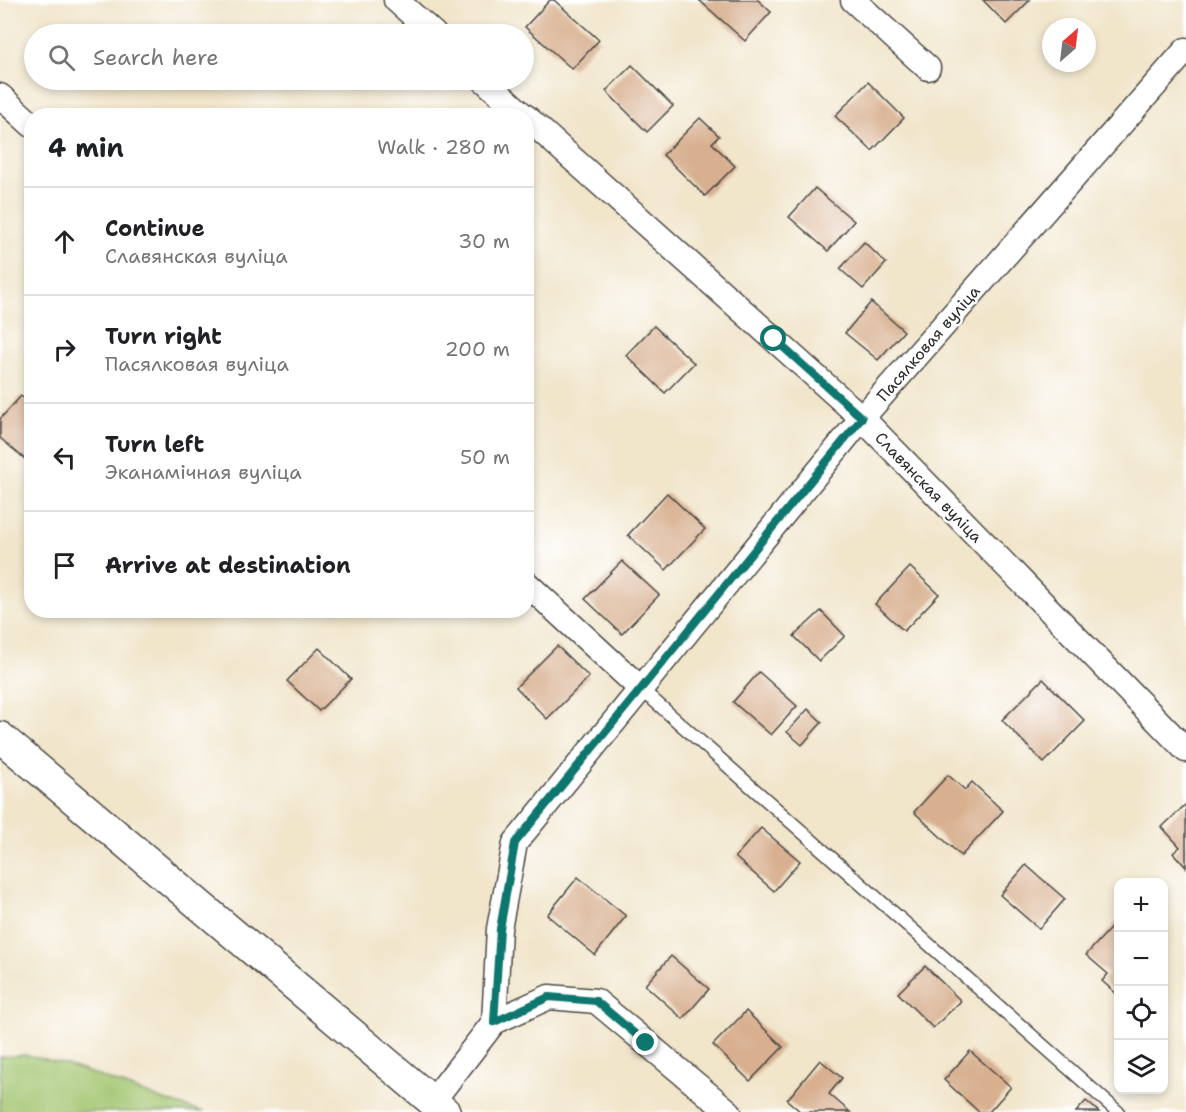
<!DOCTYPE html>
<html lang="en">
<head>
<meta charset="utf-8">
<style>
	body { margin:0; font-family:"Shantell Sans",sans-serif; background:#f2f2f2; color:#202124 }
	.controls { position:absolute; right:18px; bottom:18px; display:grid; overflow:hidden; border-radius:12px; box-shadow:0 3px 9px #0003 }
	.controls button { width:54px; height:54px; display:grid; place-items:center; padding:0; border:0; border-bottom:2px solid #e0e0e0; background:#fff; color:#202124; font:30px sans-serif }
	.compass { position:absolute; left:1042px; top:18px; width:54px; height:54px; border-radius:50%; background:#fff; box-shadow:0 3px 9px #0003; rotate:28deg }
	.stop { position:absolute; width:18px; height:18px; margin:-14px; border:4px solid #0f766e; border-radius:50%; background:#fff }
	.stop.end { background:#0f766e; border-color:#fff; box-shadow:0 2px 6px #0008 }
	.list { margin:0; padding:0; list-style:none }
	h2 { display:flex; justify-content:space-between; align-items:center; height:78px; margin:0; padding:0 24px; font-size:26px }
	h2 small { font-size:20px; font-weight:400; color:#757577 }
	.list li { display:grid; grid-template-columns:39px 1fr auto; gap:18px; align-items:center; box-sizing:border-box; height:108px; padding:0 24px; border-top:2px solid #e0e0e0 }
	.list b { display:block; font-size:22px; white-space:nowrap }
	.list p { margin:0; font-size:20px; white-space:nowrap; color:#757577 }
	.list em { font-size:20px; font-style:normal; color:#757577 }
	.icon { flex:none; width:33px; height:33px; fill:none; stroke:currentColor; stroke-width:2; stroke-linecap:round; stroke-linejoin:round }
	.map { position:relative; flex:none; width:1186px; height:1112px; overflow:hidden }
	.search { position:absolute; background:#fff; box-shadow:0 3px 9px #0003; left:24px; top:24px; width:510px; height:66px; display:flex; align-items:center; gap:15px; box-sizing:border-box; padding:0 21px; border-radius:33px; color:#757577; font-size:22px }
	.panel { position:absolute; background:#fff; box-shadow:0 3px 9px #0003; left:24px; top:108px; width:510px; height:510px; border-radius:24px }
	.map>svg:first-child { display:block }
	.green { fill:#a3c56f; stroke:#67784d; stroke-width:1.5 }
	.building { fill:#d8b090 }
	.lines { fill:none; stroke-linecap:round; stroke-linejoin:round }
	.service-casing { stroke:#494743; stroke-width:15 }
	.minor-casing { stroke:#494743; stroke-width:27 }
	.tertiary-casing { stroke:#494743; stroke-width:33 }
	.service { stroke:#fff; stroke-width:12 }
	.minor { stroke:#fff; stroke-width:24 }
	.tertiary { stroke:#fff; stroke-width:30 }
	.route { stroke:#0f766e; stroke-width:8 }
	.labels { text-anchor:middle; stroke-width:5; stroke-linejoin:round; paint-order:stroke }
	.street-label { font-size:16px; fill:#2b2b2b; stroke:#fff }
</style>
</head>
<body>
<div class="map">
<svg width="1186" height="1112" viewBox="0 0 1186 1112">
	<rect width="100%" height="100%" fill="#fff"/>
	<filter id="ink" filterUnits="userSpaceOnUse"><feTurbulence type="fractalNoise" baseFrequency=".0167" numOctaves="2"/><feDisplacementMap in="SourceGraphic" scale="12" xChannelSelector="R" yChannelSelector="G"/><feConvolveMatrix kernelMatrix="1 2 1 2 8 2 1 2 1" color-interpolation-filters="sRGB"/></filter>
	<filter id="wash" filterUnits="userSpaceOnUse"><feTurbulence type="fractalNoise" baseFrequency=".008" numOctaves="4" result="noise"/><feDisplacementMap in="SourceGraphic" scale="24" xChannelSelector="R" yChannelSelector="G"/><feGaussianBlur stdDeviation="1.35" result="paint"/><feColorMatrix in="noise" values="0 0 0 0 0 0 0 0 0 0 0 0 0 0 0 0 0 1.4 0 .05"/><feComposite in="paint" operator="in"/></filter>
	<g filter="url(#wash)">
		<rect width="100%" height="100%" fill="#f1e5ca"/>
		<path class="green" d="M26,1055C88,1066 144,1098 205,1112H0V1057Z"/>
		<g id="blocks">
			<g class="building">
				<polygon points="550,0 554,0 599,40 572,69 525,27"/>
				<polygon points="699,0 758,0 771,12 745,41"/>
				<polygon points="983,0 1030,0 1006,24"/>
				<polygon points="632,65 673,106 647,132 606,91"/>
				<polygon points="868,82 904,118 872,151 835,116"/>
				<polygon points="700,118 719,136 712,143 735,166 705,196 663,155"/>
				<polygon points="815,188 854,221 828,251 789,217"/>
				<polygon points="864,242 886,263 863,289 840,269"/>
				<polygon points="871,302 904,331 878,360 845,333"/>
				<polygon points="654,326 694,363 665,393 626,355"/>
				<polygon points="21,396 32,405 32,465 0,438 0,419"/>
				<polygon points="667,493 705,529 666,570 628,535"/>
				<polygon points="622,561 659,595 622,634 585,599"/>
				<polygon points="910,567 939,594 904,631 875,604"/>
				<polygon points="821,611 845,636 819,661 794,636"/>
				<polygon points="557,646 589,677 547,719 516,687"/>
				<polygon points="319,648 351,679 319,711 287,681"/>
				<polygon points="759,672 797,706 771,735 733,702"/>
				<polygon points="1043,679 1085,721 1044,763 1002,720"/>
				<polygon points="808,709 822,722 802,745 787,732"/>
				<polygon points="948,775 965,790 972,782 1003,811 961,856 914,812"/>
				<polygon points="1186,804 1186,867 1173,853 1180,847 1162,827"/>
				<polygon points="761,828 800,861 774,891 735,857"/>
				<polygon points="1026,865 1065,899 1039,929 1000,895"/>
				<polygon points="578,877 626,916 595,955 547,915"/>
				<polygon points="1117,921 1118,922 1118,995 1102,981 1108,974 1086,955"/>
				<polygon points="671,956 709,989 683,1019 645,985"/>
				<polygon points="925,966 961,1001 933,1028 898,993"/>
				<polygon points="746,1011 783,1047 750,1081 713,1045"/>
				<polygon points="970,1051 1011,1087 989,1112 979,1112 944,1080"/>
				<polygon points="820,1060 842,1078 829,1094 850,1112 801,1112 787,1100"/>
				<polygon points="1086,1101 1099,1112 1076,1112"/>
			</g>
		</g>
	</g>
	<g filter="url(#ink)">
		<use href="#blocks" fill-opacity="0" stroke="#494743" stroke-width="1.5"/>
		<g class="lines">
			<g class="service-casing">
				<polyline id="service" points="641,689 1118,1112"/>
			</g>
			<g class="minor-casing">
				<g id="minor">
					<polyline points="396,0 434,34"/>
					<polyline points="853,0 928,68"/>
					<polyline points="484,80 524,116"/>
					<polyline points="0,96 32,125"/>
					<polyline points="526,117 862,418 1186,750"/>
					<polyline points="526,583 641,689"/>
					<polyline points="494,1022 549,997 596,1001 729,1112"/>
					<polyline points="432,1102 494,1022 499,929 515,843 862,418 1186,50"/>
				</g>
			</g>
			<g class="tertiary-casing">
				<polyline id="tertiary" points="0,737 445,1112"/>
			</g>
			<use href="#service" class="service"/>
			<use href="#minor" class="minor"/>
			<use href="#tertiary" class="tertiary"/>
		</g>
	</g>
	<g class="lines" filter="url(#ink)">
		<polyline class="route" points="646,1043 596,1001 549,997 494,1022 500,929 515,843 862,418 774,339"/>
	</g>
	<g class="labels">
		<g class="street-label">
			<text transform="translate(928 343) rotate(-49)" y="6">Пасялковая вуліца</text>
			<text transform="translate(929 487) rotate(46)" y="6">Славянская вуліца</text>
		</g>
	</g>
</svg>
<div class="controls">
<button>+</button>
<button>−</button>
<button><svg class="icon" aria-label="locate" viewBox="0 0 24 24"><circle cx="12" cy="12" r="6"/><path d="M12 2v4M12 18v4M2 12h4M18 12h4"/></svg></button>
<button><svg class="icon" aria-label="layers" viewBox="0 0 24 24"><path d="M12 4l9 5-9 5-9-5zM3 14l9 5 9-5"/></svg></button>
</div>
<svg class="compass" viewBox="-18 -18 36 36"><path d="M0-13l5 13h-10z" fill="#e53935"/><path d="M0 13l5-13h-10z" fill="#757577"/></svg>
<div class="stop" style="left:774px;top:339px"></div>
<div class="stop end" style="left:646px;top:1043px"></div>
<div class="search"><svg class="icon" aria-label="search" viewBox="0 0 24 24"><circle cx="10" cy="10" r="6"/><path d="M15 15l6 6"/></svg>Search here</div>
<section class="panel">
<h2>4 min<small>Walk · 280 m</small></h2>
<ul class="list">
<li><svg class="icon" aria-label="ahead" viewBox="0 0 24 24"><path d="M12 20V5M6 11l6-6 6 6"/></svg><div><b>Continue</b><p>Славянская вуліца</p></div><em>30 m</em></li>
<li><svg class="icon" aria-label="right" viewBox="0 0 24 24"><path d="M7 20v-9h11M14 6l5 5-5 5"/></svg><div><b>Turn right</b><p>Пасялковая вуліца</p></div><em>200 m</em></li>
<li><svg class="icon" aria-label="left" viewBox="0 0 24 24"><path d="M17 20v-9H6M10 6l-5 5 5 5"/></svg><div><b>Turn left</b><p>Эканамічная вуліца</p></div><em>50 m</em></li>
<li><svg class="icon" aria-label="arrive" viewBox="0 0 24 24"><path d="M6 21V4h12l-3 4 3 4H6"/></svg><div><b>Arrive at destination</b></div></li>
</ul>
</section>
</div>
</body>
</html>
